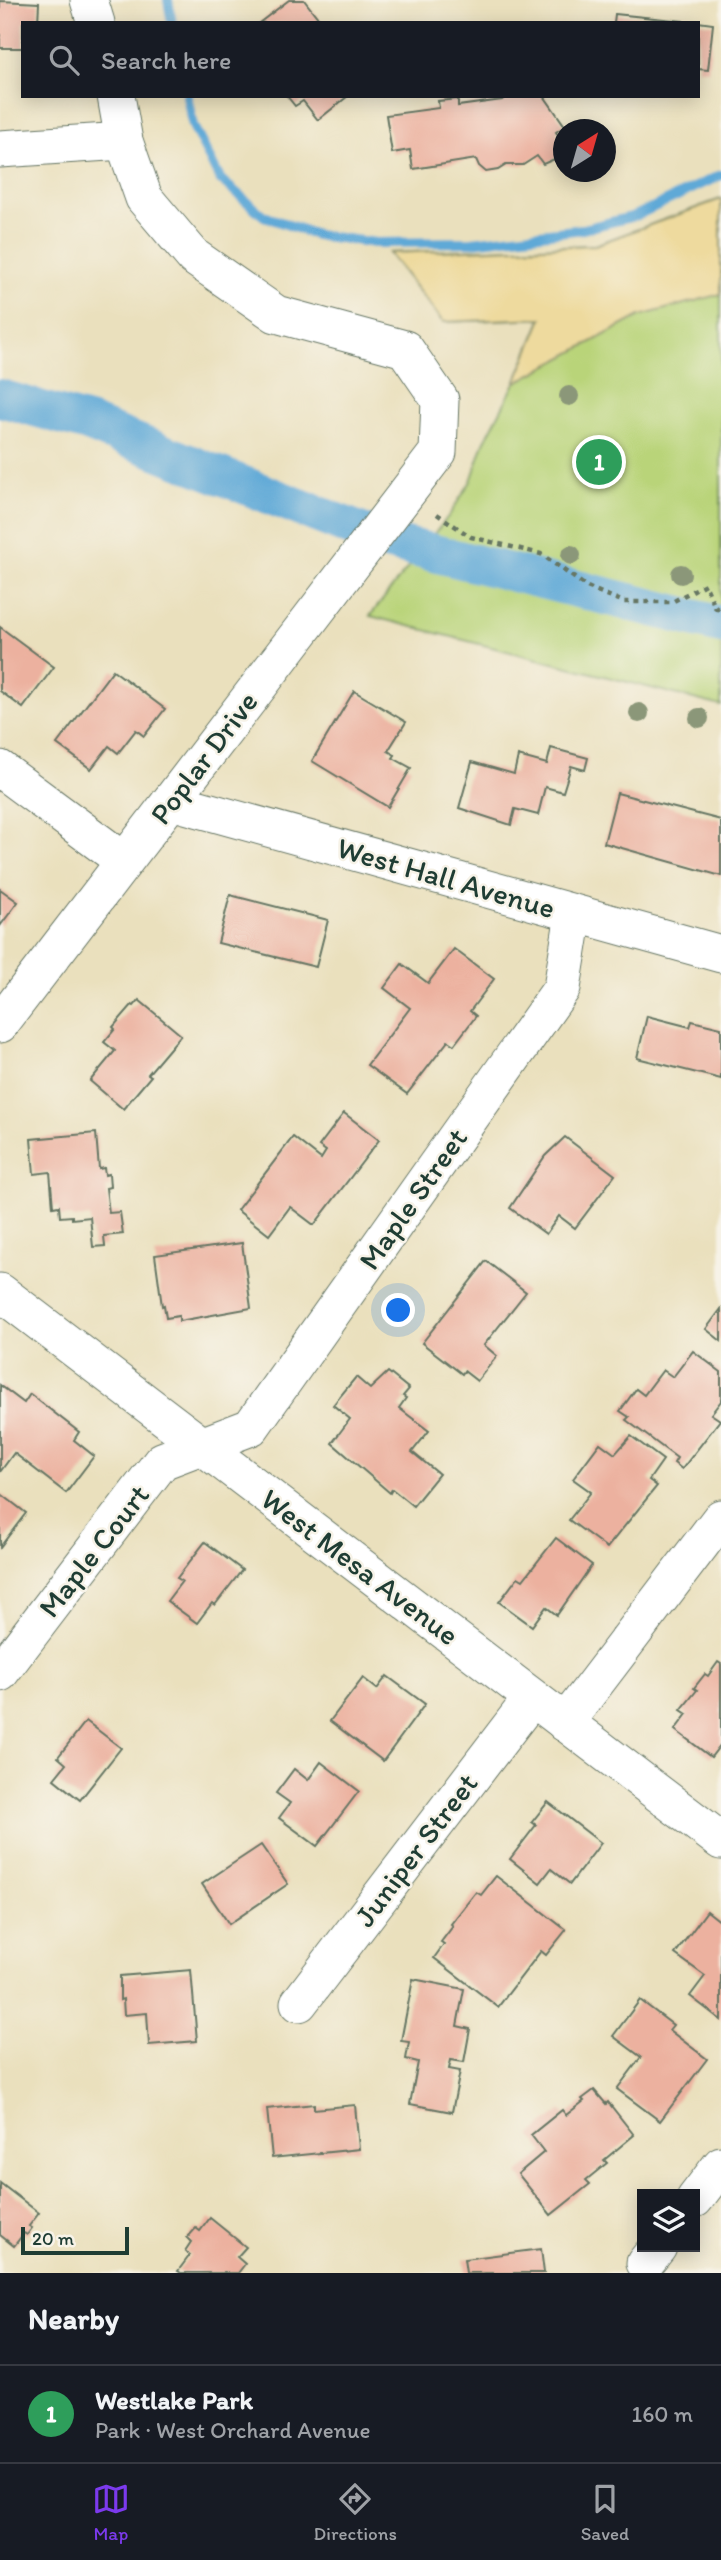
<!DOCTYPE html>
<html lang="en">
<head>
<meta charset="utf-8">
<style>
	body { margin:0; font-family:Itim,sans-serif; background:#242831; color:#f1f3f6 }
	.controls { position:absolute; right:21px; bottom:21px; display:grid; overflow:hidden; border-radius:0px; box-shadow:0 4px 18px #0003 }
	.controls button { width:63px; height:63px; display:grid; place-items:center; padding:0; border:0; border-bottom:2px solid #363941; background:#171b24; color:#f1f3f6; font:35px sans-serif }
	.compass { position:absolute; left:553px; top:119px; width:63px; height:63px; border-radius:50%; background:#171b24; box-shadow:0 4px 18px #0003; rotate:37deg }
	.scale { position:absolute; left:21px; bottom:18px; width:108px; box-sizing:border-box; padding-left:7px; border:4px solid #1f3d34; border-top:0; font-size:19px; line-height:24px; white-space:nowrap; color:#1f3d34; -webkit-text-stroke:5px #f7f3e8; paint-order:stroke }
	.you { position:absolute; left:399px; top:1311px; width:24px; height:24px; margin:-18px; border:5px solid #fff; border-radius:50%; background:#1a73e8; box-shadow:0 0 0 10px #1a73e833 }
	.badge { display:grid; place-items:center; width:46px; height:46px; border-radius:50%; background:#7c3aed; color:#fff; font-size:23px; font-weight:700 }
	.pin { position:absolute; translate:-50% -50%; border:4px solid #fff; box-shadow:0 2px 7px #0006 }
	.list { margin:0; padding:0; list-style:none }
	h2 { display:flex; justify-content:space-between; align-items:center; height:91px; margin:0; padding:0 28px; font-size:30px }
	h2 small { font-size:23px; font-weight:400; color:#9ea1a6 }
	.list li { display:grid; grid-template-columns:46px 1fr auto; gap:21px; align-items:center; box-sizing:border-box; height:98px; padding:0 28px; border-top:2px solid #363941 }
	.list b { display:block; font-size:26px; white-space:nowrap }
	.list p { margin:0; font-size:23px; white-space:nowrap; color:#9ea1a6 }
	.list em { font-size:23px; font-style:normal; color:#9ea1a6 }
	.icon { flex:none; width:38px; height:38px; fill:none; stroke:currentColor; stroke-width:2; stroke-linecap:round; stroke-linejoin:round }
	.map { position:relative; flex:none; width:721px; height:2273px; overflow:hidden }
	.search { position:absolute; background:#171b24; box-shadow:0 4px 18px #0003; left:21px; right:21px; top:21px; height:77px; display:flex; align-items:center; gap:18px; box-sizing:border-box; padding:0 24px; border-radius:0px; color:#9ea1a6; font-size:26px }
	.sheet { height:189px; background:#171b24 }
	nav { display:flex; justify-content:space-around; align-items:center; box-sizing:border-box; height:98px; border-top:2px solid #363941; background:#171b24; font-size:19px; color:#9ea1a6 }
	nav a { display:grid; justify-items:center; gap:4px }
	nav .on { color:#7c3aed }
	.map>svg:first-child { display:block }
	.green { fill:#b9d479; stroke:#6c8856; stroke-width:2 }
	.sand { fill:#eeda9e; stroke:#868c69; stroke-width:2 }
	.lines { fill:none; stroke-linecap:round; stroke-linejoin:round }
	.stream { stroke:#5ea9d7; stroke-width:10 }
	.canal { stroke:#5ea9d7; stroke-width:38 }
	.building { fill:#ecb19f }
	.minor-casing { stroke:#667664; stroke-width:39 }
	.path { stroke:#667664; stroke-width:4.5; stroke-dasharray:5 5; stroke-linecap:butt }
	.minor { stroke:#fff; stroke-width:37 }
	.tree { fill:#8b9779 }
	.labels { text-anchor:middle; stroke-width:5; stroke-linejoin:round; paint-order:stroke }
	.street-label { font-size:30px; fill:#1f3d34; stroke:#f7f3e8 }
</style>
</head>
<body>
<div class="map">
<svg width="721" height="2273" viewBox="0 0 721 2273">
	<rect width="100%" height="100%" fill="#f7f3e8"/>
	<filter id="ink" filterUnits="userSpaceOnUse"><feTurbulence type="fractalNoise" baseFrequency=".0143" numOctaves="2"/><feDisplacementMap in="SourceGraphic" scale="14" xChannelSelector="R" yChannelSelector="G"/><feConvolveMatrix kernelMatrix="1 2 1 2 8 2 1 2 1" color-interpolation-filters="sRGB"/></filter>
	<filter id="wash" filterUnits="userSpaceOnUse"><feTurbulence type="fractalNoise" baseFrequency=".00686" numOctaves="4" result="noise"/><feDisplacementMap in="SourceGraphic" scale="28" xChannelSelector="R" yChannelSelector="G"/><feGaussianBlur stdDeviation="1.57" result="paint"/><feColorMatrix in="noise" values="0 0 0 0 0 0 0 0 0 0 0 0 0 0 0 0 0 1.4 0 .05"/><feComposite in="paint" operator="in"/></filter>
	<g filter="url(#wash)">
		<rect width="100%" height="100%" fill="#eae0bd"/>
		<polygon class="green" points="721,199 721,706 370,616 450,514 471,481 484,443 515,383 542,318 443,322 389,253 595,245"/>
		<polygon class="sand" points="721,199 721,294 640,316 515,383 542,318 443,322 389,253 595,245"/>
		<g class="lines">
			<g class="stream">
				<polyline points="168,0 172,23"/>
				<polyline points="187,96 193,126 220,179 264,216 316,235 376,243 472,242 583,229 635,216 721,175"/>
			</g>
			<polyline class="canal" points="0,398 88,423 382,540 721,625"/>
		</g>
		<g id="blocks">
			<g class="building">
				<polygon points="289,0 304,0 322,23 259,23"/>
				<polygon points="0,1 39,3 38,23 23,23 23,48 0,48"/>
				<polygon points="615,14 683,21 683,23 614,23"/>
				<polygon points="698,22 713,24 708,70 698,69"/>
				<polygon points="287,96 348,96 318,120 303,101 295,106"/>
				<polygon points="507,96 544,96 565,126 556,132 564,144 564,155 543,164 537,156 523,165 506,165 498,170 486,172 479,166 476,159 413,169 410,150 392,153 386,115 439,108 438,101 458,99 458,106 502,100"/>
				<polygon points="0,627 54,667 23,708 0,691"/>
				<polygon points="113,670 165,709 144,736 136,730 118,753 109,746 91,769 57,744"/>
				<polygon points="354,691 406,722 388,751 395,755 393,758 411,768 388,807 312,761"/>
				<polygon points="551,748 588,758 585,770 571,766 563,792 545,787 538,815 515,809 511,825 459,808 472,762 514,774 518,756 547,764"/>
				<polygon points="617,793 721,820 721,876 604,843"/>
				<polygon points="0,889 18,902 0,926"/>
				<polygon points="230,895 328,920 316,967 218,943"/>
				<polygon points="454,949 494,979 470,1011 476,1016 454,1045 448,1041 407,1094 367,1065 410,1008 384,988 402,964 428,983"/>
				<polygon points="139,1000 181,1035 148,1074 151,1076 123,1109 90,1081 115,1051 104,1042 115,1029 113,1027 132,1005 134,1006"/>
				<polygon points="647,1016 690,1027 692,1021 721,1028 721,1079 637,1058"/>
				<polygon points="344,1113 379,1140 314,1225 290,1207 269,1235 237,1210 293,1137 321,1159 326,1151 319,1146"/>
				<polygon points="96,1133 99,1169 104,1168 105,1175 109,1174 110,1187 106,1188 109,1213 120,1212 123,1234 104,1236 105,1246 93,1247 90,1217 72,1219 72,1216 60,1217 59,1206 53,1207 50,1172 34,1174 31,1139"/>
				<polygon points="565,1137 615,1175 575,1228 559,1216 546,1234 510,1208 545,1156"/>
				<polygon points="242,1243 251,1308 179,1321 179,1316 166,1318 164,1305 162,1306 155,1255"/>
				<polygon points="486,1261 526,1292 484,1345 497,1356 477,1381 464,1371 462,1374 422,1343"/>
				<polygon points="721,1309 721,1341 706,1329"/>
				<polygon points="693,1351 721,1372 721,1401 711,1414 720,1420 682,1469 674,1463 677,1458 626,1420 629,1417 620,1411 636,1389 644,1395 663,1370 673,1377"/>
				<polygon points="388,1372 409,1389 403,1396 406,1398 399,1408 429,1431 412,1452 439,1474 413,1506 392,1489 390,1493 332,1443 350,1419 333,1405 356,1377 370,1389"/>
				<polygon points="0,1385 24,1403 30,1394 79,1432 74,1440 94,1456 66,1493 14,1453 0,1472"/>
				<polygon points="631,1436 663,1460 649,1480 657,1486 607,1548 569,1520 591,1492 573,1479 600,1443 615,1454"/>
				<polygon points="0,1493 26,1513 0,1547"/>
				<polygon points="556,1538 592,1565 557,1615 546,1607 532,1626 499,1602 518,1577 523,1580"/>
				<polygon points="205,1542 242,1570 215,1605 212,1603 197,1623 167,1601 182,1581 177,1578"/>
				<polygon points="718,1662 721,1664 721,1744 711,1757 675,1730 687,1714 681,1710 697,1690 694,1688 705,1674 708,1676"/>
				<polygon points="387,1676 425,1704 383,1761 330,1721 363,1678 377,1689"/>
				<polygon points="86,1721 121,1748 80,1800 54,1779 66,1764 58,1757"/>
				<polygon points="321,1762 359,1791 317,1846 279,1818 290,1803 276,1793 294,1769 308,1780"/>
				<polygon points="548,1802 601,1843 570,1884 551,1869 540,1883 510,1859 536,1825 532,1822"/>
				<polygon points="261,1845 288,1884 229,1924 202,1884"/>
				<polygon points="496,1876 566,1930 546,1955 541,1951 498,2007 434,1958 444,1944 441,1942 453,1926 451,1924 476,1892 481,1895"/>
				<polygon points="707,1911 721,1922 721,2020 690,1996 705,1976 675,1954"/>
				<polygon points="191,1970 197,2041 149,2045 147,2013 124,2015 123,1999 120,2000 120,1976"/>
				<polygon points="413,1979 464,1989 457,2026 470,2029 464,2062 451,2060 449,2069 460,2071 452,2112 410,2104 418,2062 406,2059 409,2042 401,2041"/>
				<polygon points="640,2000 673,2025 669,2030 707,2059 660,2121 617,2089 641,2057 613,2036"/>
				<polygon points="594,2090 606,2104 608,2102 634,2135 604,2160 607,2163 586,2180 590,2184 551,2215 518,2174 544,2152 531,2135 562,2110 566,2115 584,2101 582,2099"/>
				<polygon points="314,2104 314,2109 355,2105 359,2149 272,2158 267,2109"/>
				<polygon points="0,2183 39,2213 29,2226 32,2228 27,2235 24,2233 14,2246 0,2235"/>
				<polygon points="210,2218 246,2247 237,2257 245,2264 238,2273 181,2273 178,2271 190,2255 185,2251 191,2242 187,2238 196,2228 200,2231"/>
				<polygon points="541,2249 544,2273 466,2273 464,2259"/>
			</g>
		</g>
	</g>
	<g filter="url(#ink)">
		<use href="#blocks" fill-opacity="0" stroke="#667664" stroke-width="2"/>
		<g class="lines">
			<g class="minor-casing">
				<g id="minor">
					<polyline points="89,0 96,23"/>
					<polyline points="0,149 124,141"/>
					<polyline points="0,769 124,861"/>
					<polyline points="171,801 721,954"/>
					<polyline points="0,1024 438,452 440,400 405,349 276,314 194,257 144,198 124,141 116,96"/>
					<polyline points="0,1292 721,1841"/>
					<polyline points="0,1673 162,1461 251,1427 562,988 574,914"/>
					<polyline points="565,1723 721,1518"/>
					<polyline points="299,2003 532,1698"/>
					<polyline points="695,2199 721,2165"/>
					<polyline points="645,2263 658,2247"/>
				</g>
			</g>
			<polyline class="path" points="437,514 471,537 541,554 587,587 624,602 672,602 705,584 715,607 721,612"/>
			<use href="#minor" class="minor"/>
		</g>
		<g class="tree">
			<circle cx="569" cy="396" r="10"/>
			<circle cx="571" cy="555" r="10"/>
			<circle cx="681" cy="574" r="10"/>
			<circle cx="639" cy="713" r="10"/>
			<circle cx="699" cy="718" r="10"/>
		</g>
	</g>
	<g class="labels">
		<g class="street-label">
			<text transform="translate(204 758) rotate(-53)" y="10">Poplar Drive</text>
			<text transform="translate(446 878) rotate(16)" y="10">West Hall Avenue</text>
			<text transform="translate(413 1199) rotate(-55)" y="10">Maple Street</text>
			<text transform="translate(94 1551) rotate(-52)" y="10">Maple Court</text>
			<text transform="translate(360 1567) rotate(37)" y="10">West Mesa Avenue</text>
			<text transform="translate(416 1850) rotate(-53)" y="10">Juniper Street</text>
		</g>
	</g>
</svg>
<div class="controls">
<button><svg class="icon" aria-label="layers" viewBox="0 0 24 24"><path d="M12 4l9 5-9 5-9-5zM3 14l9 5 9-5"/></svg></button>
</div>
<svg class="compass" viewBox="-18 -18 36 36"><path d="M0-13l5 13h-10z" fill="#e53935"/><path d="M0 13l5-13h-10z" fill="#9ea1a6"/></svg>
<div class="scale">20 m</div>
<div class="you"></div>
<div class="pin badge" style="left:599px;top:462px;background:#2e9e5b">1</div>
<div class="search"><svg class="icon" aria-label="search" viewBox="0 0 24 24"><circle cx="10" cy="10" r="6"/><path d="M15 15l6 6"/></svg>Search here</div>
</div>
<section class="sheet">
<h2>Nearby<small></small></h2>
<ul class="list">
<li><span class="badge" style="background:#2e9e5b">1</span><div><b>Westlake Park</b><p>Park · West Orchard Avenue</p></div><em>160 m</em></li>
</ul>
</section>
<nav>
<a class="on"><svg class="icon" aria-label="map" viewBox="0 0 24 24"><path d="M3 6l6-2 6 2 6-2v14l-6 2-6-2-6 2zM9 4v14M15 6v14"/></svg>Map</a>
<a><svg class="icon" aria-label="directions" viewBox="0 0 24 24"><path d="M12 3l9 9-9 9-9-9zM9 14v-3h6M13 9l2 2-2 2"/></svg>Directions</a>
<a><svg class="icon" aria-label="saved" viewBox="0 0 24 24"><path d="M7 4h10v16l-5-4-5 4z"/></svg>Saved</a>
</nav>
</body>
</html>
